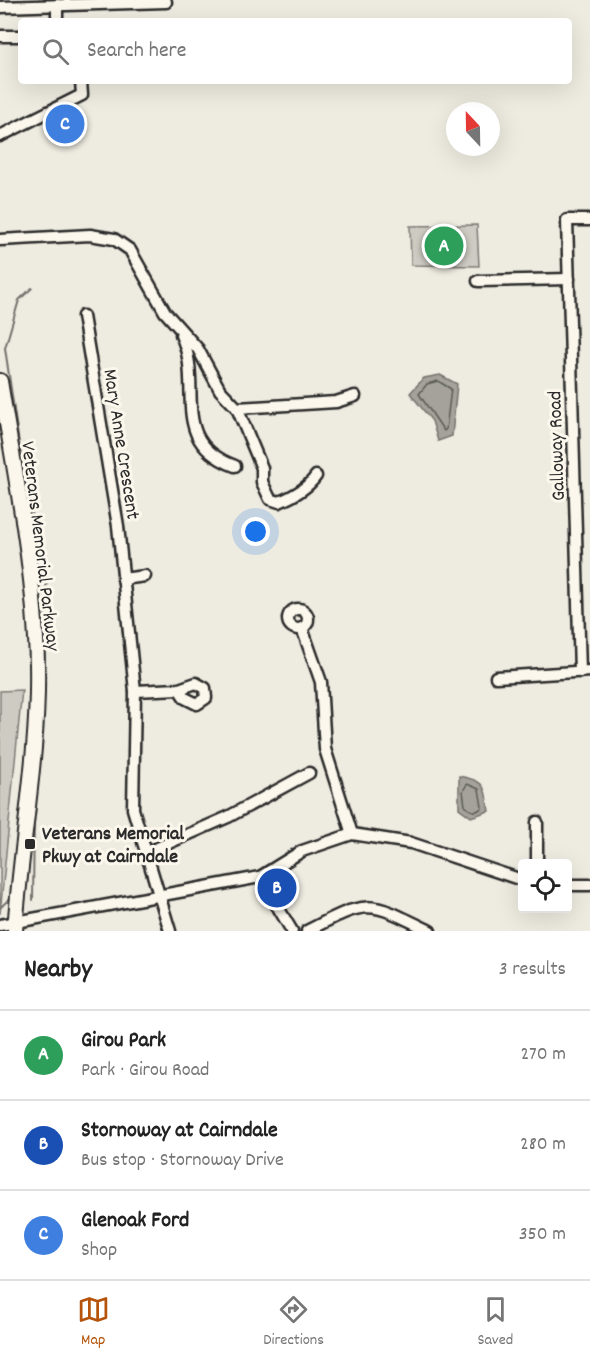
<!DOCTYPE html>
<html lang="en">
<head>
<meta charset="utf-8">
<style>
	body { margin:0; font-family:Dekko,sans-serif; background:#f2f2f2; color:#222 }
	.controls { position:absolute; right:18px; bottom:18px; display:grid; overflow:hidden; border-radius:6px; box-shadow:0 6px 24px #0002 }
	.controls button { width:54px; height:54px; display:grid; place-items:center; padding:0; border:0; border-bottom:2px solid #e0e0e0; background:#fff; color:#222; font:30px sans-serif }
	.compass { position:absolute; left:446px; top:102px; width:54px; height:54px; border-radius:50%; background:#fff; box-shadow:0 6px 24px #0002; rotate:338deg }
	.you { position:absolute; left:256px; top:532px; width:21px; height:21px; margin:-15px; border:4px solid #fff; border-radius:50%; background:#1a73e8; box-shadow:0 0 0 9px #1a73e833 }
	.badge { display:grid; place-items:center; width:39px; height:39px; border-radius:50%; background:#b45309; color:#fff; font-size:20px; font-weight:700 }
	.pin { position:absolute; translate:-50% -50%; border:3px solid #fff; box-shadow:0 2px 6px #0006 }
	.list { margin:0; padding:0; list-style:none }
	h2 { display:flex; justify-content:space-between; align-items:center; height:78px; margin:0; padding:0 24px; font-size:26px }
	h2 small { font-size:20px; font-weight:400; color:#767676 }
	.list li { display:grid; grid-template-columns:39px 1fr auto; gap:18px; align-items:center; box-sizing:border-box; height:90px; padding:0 24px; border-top:2px solid #e0e0e0 }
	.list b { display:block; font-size:22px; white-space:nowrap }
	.list p { margin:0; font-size:20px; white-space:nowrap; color:#767676 }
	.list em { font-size:20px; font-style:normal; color:#767676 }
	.icon { flex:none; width:33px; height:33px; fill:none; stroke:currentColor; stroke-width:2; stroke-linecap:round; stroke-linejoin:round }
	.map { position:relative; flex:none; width:590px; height:931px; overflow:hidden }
	.search { position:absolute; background:#fff; box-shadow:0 6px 24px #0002; left:18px; right:18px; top:18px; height:66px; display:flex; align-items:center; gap:15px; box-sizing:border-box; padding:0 21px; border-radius:6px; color:#767676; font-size:22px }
	.sheet { height:348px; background:#fff }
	nav { display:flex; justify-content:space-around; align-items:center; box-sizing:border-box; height:84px; border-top:2px solid #e0e0e0; background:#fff; font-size:16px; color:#767676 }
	nav a { display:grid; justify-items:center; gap:3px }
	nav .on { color:#b45309 }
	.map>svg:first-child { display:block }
	.green { fill:#cecbc2; stroke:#7c7b76; stroke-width:1.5 }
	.water { fill:#a4a29a; stroke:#74726e; stroke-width:1.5 }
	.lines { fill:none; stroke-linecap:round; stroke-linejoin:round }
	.shore { stroke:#5b5b57; stroke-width:1.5 }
	.stream { stroke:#74726e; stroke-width:2 }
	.minor-casing { stroke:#2b2b2b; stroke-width:15 }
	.major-casing { stroke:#2b2b2b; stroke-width:18 }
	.minor { stroke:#fbf7ec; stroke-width:10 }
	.major { stroke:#fbf7ec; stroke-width:14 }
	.poi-dot { fill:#2b2b2b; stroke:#fbf7ec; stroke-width:2 }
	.labels { text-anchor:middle; stroke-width:6; stroke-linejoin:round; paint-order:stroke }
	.street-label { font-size:20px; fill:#2b2b2b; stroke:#fbf7ec }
	.poi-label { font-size:20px; font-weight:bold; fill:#2b2b2b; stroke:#fbf7ec; text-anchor:start }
</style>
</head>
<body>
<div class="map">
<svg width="590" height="931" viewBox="0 0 590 931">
	<rect width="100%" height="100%" fill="#eeebe0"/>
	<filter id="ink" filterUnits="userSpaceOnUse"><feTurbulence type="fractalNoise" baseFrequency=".0167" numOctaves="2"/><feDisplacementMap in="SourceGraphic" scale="12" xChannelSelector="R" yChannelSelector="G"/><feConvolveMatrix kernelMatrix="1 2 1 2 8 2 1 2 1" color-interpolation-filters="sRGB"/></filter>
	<g filter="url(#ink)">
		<g class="green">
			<polygon points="477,225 479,266 411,265 410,226"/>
			<polygon points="22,690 0,914 0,691"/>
		</g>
		<g class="water">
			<polygon points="440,375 457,384 452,436 438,441 432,421 410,393 424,378"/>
			<path d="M459,776C487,781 484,786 489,811L471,817L459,808Z"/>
		</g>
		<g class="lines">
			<g class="shore">
				<polygon points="438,381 451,389 446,429 444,431 419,394 427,384"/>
				<path d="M467,784L479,789L482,807C477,814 470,811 465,806L463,791Z"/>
			</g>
			<g class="stream">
				<polyline points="32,288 19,300 5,348 28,505 39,529 47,556 44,691"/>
				<polyline points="33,900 34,813"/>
				<polyline points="0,908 9,899"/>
			</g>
			<g class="minor-casing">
				<g id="minor">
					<polyline points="57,5 57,21"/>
					<polyline points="0,7 166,2"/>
					<polyline points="0,36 21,36"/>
					<polyline points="0,136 82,95 81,81"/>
					<path d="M0,240L90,235L114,239L130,250L165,312L198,349L220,390L237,408L262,468V482L270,499L279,502C294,496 307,489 316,476"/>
					<polyline points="478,281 569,279"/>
					<polyline points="83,316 118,526 135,691 133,809 170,931"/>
					<path d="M181,335C205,386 166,440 235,466"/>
					<polyline points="237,408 336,402 355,396"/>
					<polyline points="123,579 145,576"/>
					<circle cx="298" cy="619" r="10"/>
					<polyline points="302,628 321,682 325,749 352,834"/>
					<polyline points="580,672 567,220 590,220"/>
					<polyline points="496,677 590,671"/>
					<polyline points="135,691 179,689 196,683 205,688 206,698 197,704 185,698 179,689"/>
					<polyline points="537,822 537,864"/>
					<polyline points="146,853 228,817 309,773"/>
					<polyline points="260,877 292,931"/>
					<polyline points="568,885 590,885"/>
					<polyline points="0,925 260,877 302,851 352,834 411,843 522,880"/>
					<path d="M307,931C368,899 368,900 430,931"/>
				</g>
			</g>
			<g class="major-casing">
				<path id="major" d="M0,381C15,475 35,570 37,664C39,754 21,842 15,931"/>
			</g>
			<use href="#minor" class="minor"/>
			<use href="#major" class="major"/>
		</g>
	</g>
	<rect class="poi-dot" x="24" y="838" width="12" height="12" rx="3"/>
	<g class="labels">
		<g class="street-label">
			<text transform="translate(123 444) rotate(81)" y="7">Mary Anne Crescent</text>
			<text transform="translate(555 446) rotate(-92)" y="7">Galloway Road</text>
			<text transform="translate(42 546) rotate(83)" y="7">Veterans Memorial Parkway</text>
		</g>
		<g class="poi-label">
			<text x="42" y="839">Veterans Memorial<tspan x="42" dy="23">Pkwy at Cairndale</tspan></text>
		</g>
	</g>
</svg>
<div class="controls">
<button><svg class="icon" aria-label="locate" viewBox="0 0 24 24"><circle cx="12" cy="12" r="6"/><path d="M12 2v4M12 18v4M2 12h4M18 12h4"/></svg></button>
</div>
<svg class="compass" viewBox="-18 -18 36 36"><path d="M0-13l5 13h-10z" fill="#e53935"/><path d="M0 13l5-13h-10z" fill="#767676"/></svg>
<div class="you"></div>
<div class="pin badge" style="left:444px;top:246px;background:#2e9e5b">A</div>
<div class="pin badge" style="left:277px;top:888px;background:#1a4fb4">B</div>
<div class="pin badge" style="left:65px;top:124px;background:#3f7fe0">C</div>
<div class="search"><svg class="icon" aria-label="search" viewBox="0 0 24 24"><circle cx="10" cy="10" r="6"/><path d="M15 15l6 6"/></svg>Search here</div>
</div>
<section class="sheet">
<h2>Nearby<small>3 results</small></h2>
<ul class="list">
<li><span class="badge" style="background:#2e9e5b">A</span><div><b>Girou Park</b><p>Park · Girou Road</p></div><em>270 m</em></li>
<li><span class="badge" style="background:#1a4fb4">B</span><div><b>Stornoway at Cairndale</b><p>Bus stop · Stornoway Drive</p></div><em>280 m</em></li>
<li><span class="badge" style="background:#3f7fe0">C</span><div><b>Glenoak Ford</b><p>Shop</p></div><em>350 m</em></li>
</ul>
</section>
<nav>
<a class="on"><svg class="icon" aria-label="map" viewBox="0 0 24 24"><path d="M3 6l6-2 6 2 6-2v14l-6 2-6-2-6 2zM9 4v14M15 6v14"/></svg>Map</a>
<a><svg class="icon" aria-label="directions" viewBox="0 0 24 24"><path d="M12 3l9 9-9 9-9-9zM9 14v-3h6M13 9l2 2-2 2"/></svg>Directions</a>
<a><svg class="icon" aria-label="saved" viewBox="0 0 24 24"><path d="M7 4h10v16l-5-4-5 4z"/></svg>Saved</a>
</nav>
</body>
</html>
